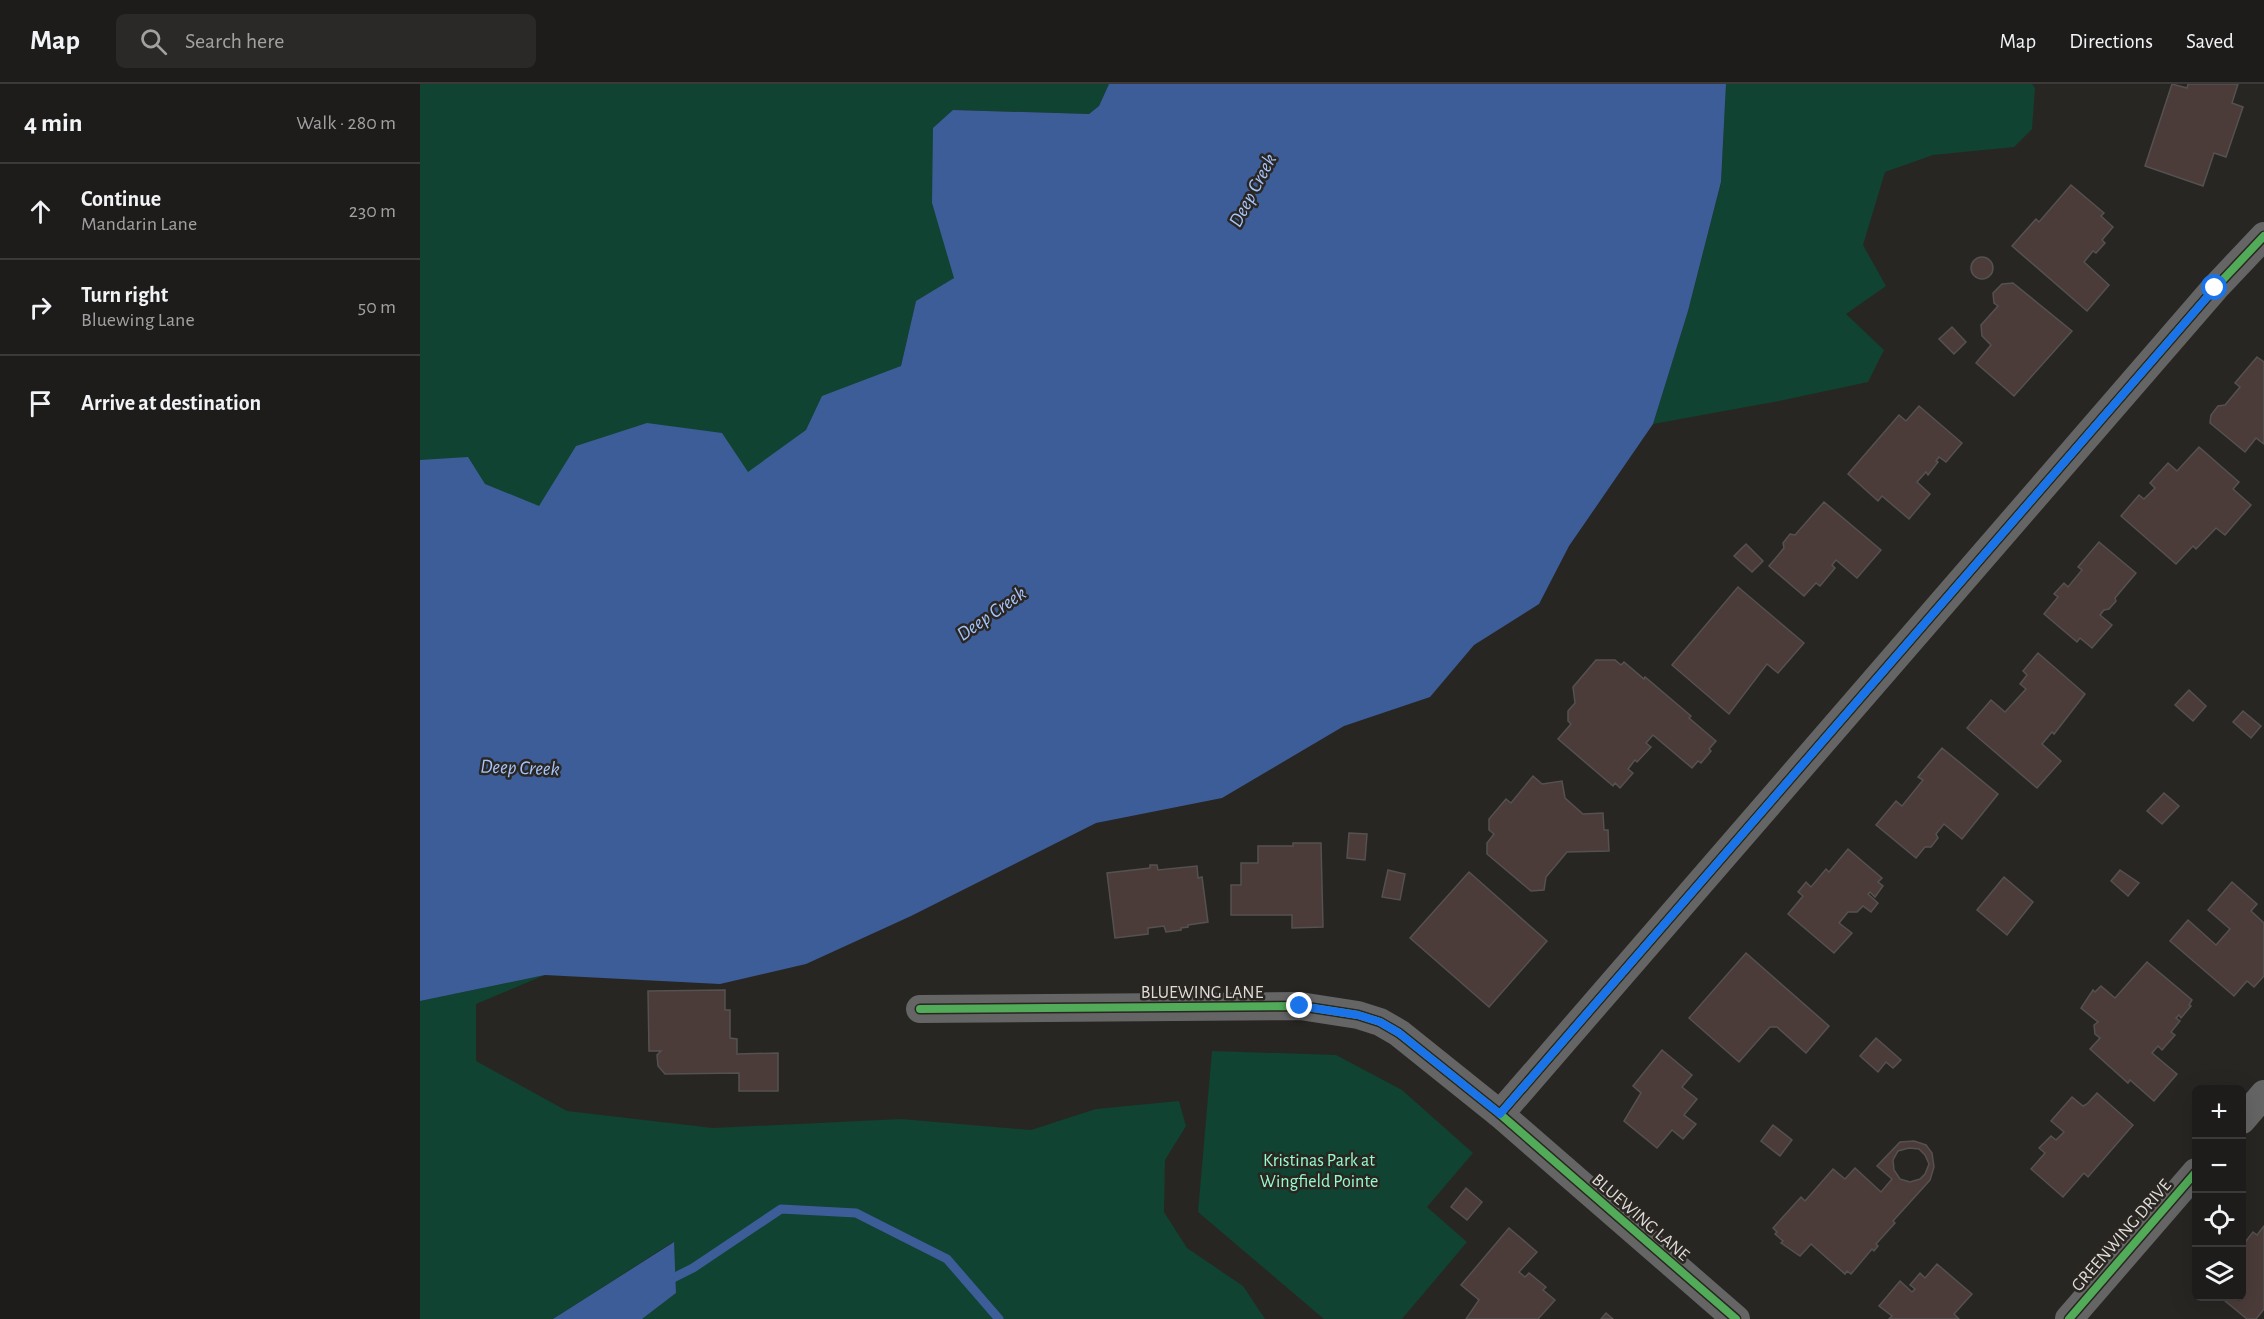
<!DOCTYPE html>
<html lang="en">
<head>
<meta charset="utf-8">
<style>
	body { margin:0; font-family:"Alegreya Sans",sans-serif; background:#2b2927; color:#f1f3f6 }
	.controls { position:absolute; right:18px; bottom:18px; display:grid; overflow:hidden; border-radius:9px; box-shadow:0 6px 24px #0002 }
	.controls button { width:54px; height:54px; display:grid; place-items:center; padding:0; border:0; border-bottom:2px solid #3c3a39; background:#1e1c1a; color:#f1f3f6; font:30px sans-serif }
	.stop { position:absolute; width:18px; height:18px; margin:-14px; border:4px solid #1a73e8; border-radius:50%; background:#fff }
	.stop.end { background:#1a73e8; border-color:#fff; box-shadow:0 2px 6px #0008 }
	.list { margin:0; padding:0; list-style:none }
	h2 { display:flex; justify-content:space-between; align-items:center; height:78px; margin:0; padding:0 24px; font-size:26px }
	h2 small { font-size:20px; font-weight:400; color:#a1a1a2 }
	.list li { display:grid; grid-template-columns:39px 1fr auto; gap:18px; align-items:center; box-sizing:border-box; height:96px; padding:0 24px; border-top:2px solid #3c3a39 }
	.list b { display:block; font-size:22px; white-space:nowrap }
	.list p { margin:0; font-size:20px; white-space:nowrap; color:#a1a1a2 }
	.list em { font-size:20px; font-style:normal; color:#a1a1a2 }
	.icon { flex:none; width:33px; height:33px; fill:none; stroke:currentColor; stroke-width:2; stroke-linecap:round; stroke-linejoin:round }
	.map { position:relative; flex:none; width:1844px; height:1235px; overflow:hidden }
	header { display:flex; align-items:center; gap:36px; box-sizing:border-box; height:84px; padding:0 30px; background:#1e1c1a; border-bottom:2px solid #3c3a39 }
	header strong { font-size:28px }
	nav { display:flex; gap:33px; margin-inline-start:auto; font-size:21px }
	.search { width:420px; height:54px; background:#2b2927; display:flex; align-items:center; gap:15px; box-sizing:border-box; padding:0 21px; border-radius:9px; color:#a1a1a2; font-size:22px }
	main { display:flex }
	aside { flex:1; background:#1e1c1a }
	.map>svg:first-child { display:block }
	.green { fill:#104331 }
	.water { fill:#3d5d99 }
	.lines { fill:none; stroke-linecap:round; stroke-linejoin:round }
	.stream { stroke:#3d5d99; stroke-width:9 }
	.building { fill:#4b3c39; stroke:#545150; stroke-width:1.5; fill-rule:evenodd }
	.minor { stroke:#646564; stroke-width:28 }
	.cycleway-casing { stroke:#2a2621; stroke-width:11 }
	.cycleway { stroke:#51ab58; stroke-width:8 }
	.route { stroke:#1a73e8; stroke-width:8 }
	.labels { text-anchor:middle; stroke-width:5; stroke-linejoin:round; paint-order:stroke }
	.street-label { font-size:18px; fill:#dedbd8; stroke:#2a2621 }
	.park-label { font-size:18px; fill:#96fcce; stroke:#2a2621 }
	.water-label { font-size:20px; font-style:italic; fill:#a6c4fd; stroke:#2a2621 }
</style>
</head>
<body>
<header>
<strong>Map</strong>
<div class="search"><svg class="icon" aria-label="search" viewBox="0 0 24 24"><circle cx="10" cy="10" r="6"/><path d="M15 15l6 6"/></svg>Search here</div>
<nav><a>Map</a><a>Directions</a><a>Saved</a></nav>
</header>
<main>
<aside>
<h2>4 min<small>Walk · 280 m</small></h2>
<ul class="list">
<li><svg class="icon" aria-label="ahead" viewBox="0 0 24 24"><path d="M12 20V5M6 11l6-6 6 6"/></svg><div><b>Continue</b><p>Mandarin Lane</p></div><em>230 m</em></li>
<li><svg class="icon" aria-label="right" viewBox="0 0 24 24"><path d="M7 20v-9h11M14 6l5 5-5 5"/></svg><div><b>Turn right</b><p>Bluewing Lane</p></div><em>50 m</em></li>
<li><svg class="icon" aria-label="arrive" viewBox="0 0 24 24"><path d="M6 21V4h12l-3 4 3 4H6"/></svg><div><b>Arrive at destination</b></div></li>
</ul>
</aside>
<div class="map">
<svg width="1844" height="1235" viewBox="0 0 1844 1235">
	<rect width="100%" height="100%" fill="#282623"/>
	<g class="green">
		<polygon points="0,0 689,0 679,22 669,30 533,26 512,119 535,194 496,217 481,282 433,399 0,476"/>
		<polygon points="1306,0 1612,0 1615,4 1612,45 1594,63 1513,71 1465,88 1443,161 1466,202 1426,230 1464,266 1448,298 1359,317 1233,340 1268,227 1301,99"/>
		<polygon points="125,891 56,920 56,977 147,1027 293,1044 481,1035 611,1046 676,1025 759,1017 766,1042 745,1076 744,1128 767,1164 823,1202 845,1235 222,1235 256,1209 253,1158 133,1235 0,1235 0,917"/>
		<polygon points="792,967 916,971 982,1006 1053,1069 1007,1123 1047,1158 982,1235 904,1235 778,1128"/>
	</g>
	<g class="water">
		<polygon points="689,0 1306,0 1301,98 1268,227 1233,340 1149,462 1119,520 1054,561 1010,613 924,642 802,714 676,739 491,832 386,880 300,900 125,891 0,917 0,376 48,373 65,400 119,422 156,362 227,339 302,349 328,388 386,346 402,312 481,282 496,217 534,194 512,119 513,44 533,26 669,30 679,22"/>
		<polygon points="254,1158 256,1209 222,1235 133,1235"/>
	</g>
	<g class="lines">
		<polyline class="stream" points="245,1198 273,1184 361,1125 436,1129 527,1175 579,1235"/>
	</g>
	<g class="building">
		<polygon points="1752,0 1767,4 1768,0 1818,0 1812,19 1823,23 1806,73 1794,69 1783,102 1725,82"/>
		<polygon points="1651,101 1684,129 1681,132 1693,143 1682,156 1685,159 1676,169 1673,167 1664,178 1689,201 1667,227 1592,162 1616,135 1619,138"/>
		<circle cx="1562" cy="184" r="11"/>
		<polygon points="1593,199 1652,247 1594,312 1556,279 1571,261 1562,252 1561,241 1578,222 1574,219 1573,209 1582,200"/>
		<polygon points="1532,243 1546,258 1534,270 1519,255"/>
		<polygon points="1837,273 1844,278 1844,360 1836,354 1825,368 1790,339 1791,331 1798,322 1805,321 1820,303 1815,299"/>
		<polygon points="1499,322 1542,359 1526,378 1519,373 1516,377 1518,378 1508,391 1506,388 1497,398 1510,410 1489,435 1462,412 1458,417 1428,390 1479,331 1486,337"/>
		<polygon points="1779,363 1819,398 1813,405 1831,421 1805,451 1796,444 1776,465 1773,462 1756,480 1701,432 1719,411 1724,415 1735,404 1730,399 1748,379 1757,387"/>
		<polygon points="1404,418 1461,466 1437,494 1416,476 1412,481 1415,484 1400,502 1396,499 1384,512 1349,482 1364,464 1363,459 1370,450 1375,451"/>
		<polygon points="1679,458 1716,489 1695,514 1696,517 1689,525 1684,526 1680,531 1692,541 1672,564 1660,554 1657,558 1624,530 1638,513 1634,510 1644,499 1648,503 1662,486 1658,483"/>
		<polygon points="1326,460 1343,477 1332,488 1314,472"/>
		<polygon points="1318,503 1384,559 1358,589 1347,580 1309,630 1252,581"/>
		<polygon points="1618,569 1665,610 1634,650 1632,648 1622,660 1641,677 1617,704 1547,644 1571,616 1585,628 1606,605 1600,600 1607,591 1603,587"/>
		<polygon points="1176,576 1195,576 1201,581 1204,578 1224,595 1225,593 1271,632 1269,634 1296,657 1289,665 1291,667 1281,679 1278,677 1272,684 1233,651 1226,659 1231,663 1217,678 1215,676 1208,685 1213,689 1200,704 1195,699 1193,702 1138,655 1151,640 1148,637 1148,627 1155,619 1153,603"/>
		<polygon points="1769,606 1786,622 1773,637 1755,621"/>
		<polygon points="1823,627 1841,642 1831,654 1813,638"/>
		<polygon points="1522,664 1578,710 1542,755 1524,740 1516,750 1518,754 1511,763 1505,763 1496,774 1456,741 1476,717 1482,722 1503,696 1498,693"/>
		<polygon points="1113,692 1122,700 1142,697 1145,714 1163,730 1183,729 1184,746 1188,746 1189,767 1147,768 1126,793 1124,806 1111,807 1067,770 1067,759 1074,750 1069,746 1069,735 1086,715 1091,719"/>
		<polygon points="1744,709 1759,722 1742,740 1727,727"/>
		<polygon points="929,749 947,750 945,776 927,774"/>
		<polygon points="873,759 901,759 903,843 872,844 872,831 811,831 811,801 821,801 821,779 838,779 838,762 873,762"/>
		<polygon points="1428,765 1462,794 1458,798 1463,802 1455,813 1450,808 1448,810 1458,819 1451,828 1443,822 1437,828 1428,828 1419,839 1432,849 1414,869 1368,830 1383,812 1378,808 1386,798 1391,803 1406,785 1409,788"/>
		<polygon points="730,781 737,781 738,786 777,782 778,794 782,793 788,838 768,841 768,843 761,844 761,846 746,848 744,842 728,844 728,850 695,854 687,789 730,784"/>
		<polygon points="968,786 985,790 980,816 962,813"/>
		<polygon points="1700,786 1719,799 1708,812 1691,797"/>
		<polygon points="1049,788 1127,857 1069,923 990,854"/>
		<polygon points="1584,793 1613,818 1587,851 1557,826"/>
		<polygon points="1812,798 1837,820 1831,827 1844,839 1844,892 1834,903 1827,897 1814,912 1750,857 1768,836 1796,861 1810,845 1788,826"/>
		<polygon points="1326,869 1409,942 1386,969 1357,943 1350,943 1319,978 1269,934"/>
		<polygon points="1727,878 1772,916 1769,921 1771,922 1761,934 1759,931 1756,934 1760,937 1751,948 1755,951 1742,966 1738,962 1732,969 1757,990 1734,1017 1710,996 1708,999 1670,965 1680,954 1675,950 1674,941 1678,938 1661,924 1673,906 1675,908 1681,902 1695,914"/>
		<polygon points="305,906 305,926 310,926 310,954 317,955 317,970 358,969 358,1007 319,1007 319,989 245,990 238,982 237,971 241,967 229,967 228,907"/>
		<polygon points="1456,954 1481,976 1473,984 1466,978 1458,988 1440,972"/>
		<polygon points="1242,966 1272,991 1262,1003 1277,1015 1264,1031 1276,1040 1263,1055 1252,1046 1237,1064 1204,1037 1221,1009 1213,1002"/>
		<polygon points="1677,1009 1713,1041 1668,1093 1664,1089 1643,1113 1611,1085 1625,1069 1619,1064 1631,1052 1636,1056 1644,1048 1631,1037 1652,1013 1663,1022 1667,1020"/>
		<polygon points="1353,1041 1372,1056 1360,1072 1341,1057"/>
		<path d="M1494,1057L1506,1061L1512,1069L1514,1083L1510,1096L1473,1137L1475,1139L1456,1160L1458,1162L1454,1167L1452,1165L1431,1190L1427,1187L1425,1190L1391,1160L1380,1172L1361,1159L1363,1157L1355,1150L1357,1148L1353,1144L1381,1113L1385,1117L1413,1085L1425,1095L1435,1084L1461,1108L1472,1095L1457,1082L1480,1058ZM1489,1064L1499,1065L1505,1071L1509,1080L1505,1090L1500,1095L1490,1098L1480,1095L1474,1086L1473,1076L1478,1067Z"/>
		<polygon points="1046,1104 1062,1118 1047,1136 1031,1123"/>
		<polygon points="1844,1142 1844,1225 1836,1235 1827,1235 1799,1212 1822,1212 1822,1169 1825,1164 1822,1162 1833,1148 1837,1151"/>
		<polygon points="1089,1144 1117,1168 1099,1188 1105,1193 1109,1189 1126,1203 1123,1206 1135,1216 1118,1235 1046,1235 1059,1216 1041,1201"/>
		<polygon points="1517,1180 1552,1210 1534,1230 1539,1235 1469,1235 1472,1232 1459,1222 1480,1197 1492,1208 1495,1205 1490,1201 1500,1189 1505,1194"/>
		<polygon points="1186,1229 1193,1235 1181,1235"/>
	</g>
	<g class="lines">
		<g class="minor">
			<polyline points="500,925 880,922 938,931 960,938 979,949 1080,1030 1316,1235"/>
			<polyline points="1080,1030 1795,204 1844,152"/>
			<polyline points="1822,1036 1844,1010"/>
			<polyline points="1649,1235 1776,1088"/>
		</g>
		<g class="cycleway-casing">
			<g id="cycleway">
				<polyline points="500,925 880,922 938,931 960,938 979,949 1080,1030 1316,1235"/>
				<polyline points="1080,1030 1795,204 1844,152"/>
				<polyline points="1649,1235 1776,1088"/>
			</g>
		</g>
		<use href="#cycleway" class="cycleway"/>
	</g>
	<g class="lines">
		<polyline class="route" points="880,922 938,931 960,938 979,949 1080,1030 1795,204"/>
	</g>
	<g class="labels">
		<g class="street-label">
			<text x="782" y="914">BLUEWING LANE</text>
			<text transform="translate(1221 1133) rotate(41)" y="6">BLUEWING LANE</text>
			<text transform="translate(1701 1151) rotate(-49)" y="6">GREENWING DRIVE</text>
		</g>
		<g class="park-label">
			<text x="899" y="1082">Kristinas Park at<tspan x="899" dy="21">Wingfield Pointe</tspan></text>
		</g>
		<g class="water-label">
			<text transform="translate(832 106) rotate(-62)" y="7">Deep Creek</text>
			<text transform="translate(571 529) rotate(-35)" y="7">Deep Creek</text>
			<text transform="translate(100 683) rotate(2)" y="7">Deep Creek</text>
		</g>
	</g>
</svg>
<div class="controls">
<button>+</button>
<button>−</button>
<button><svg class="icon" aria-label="locate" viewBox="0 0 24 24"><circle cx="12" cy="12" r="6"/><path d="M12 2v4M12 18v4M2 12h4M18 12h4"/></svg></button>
<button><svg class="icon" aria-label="layers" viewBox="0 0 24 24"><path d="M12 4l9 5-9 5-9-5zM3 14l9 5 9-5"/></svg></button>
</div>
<div class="stop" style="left:1795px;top:204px"></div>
<div class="stop end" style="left:880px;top:922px"></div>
</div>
</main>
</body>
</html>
